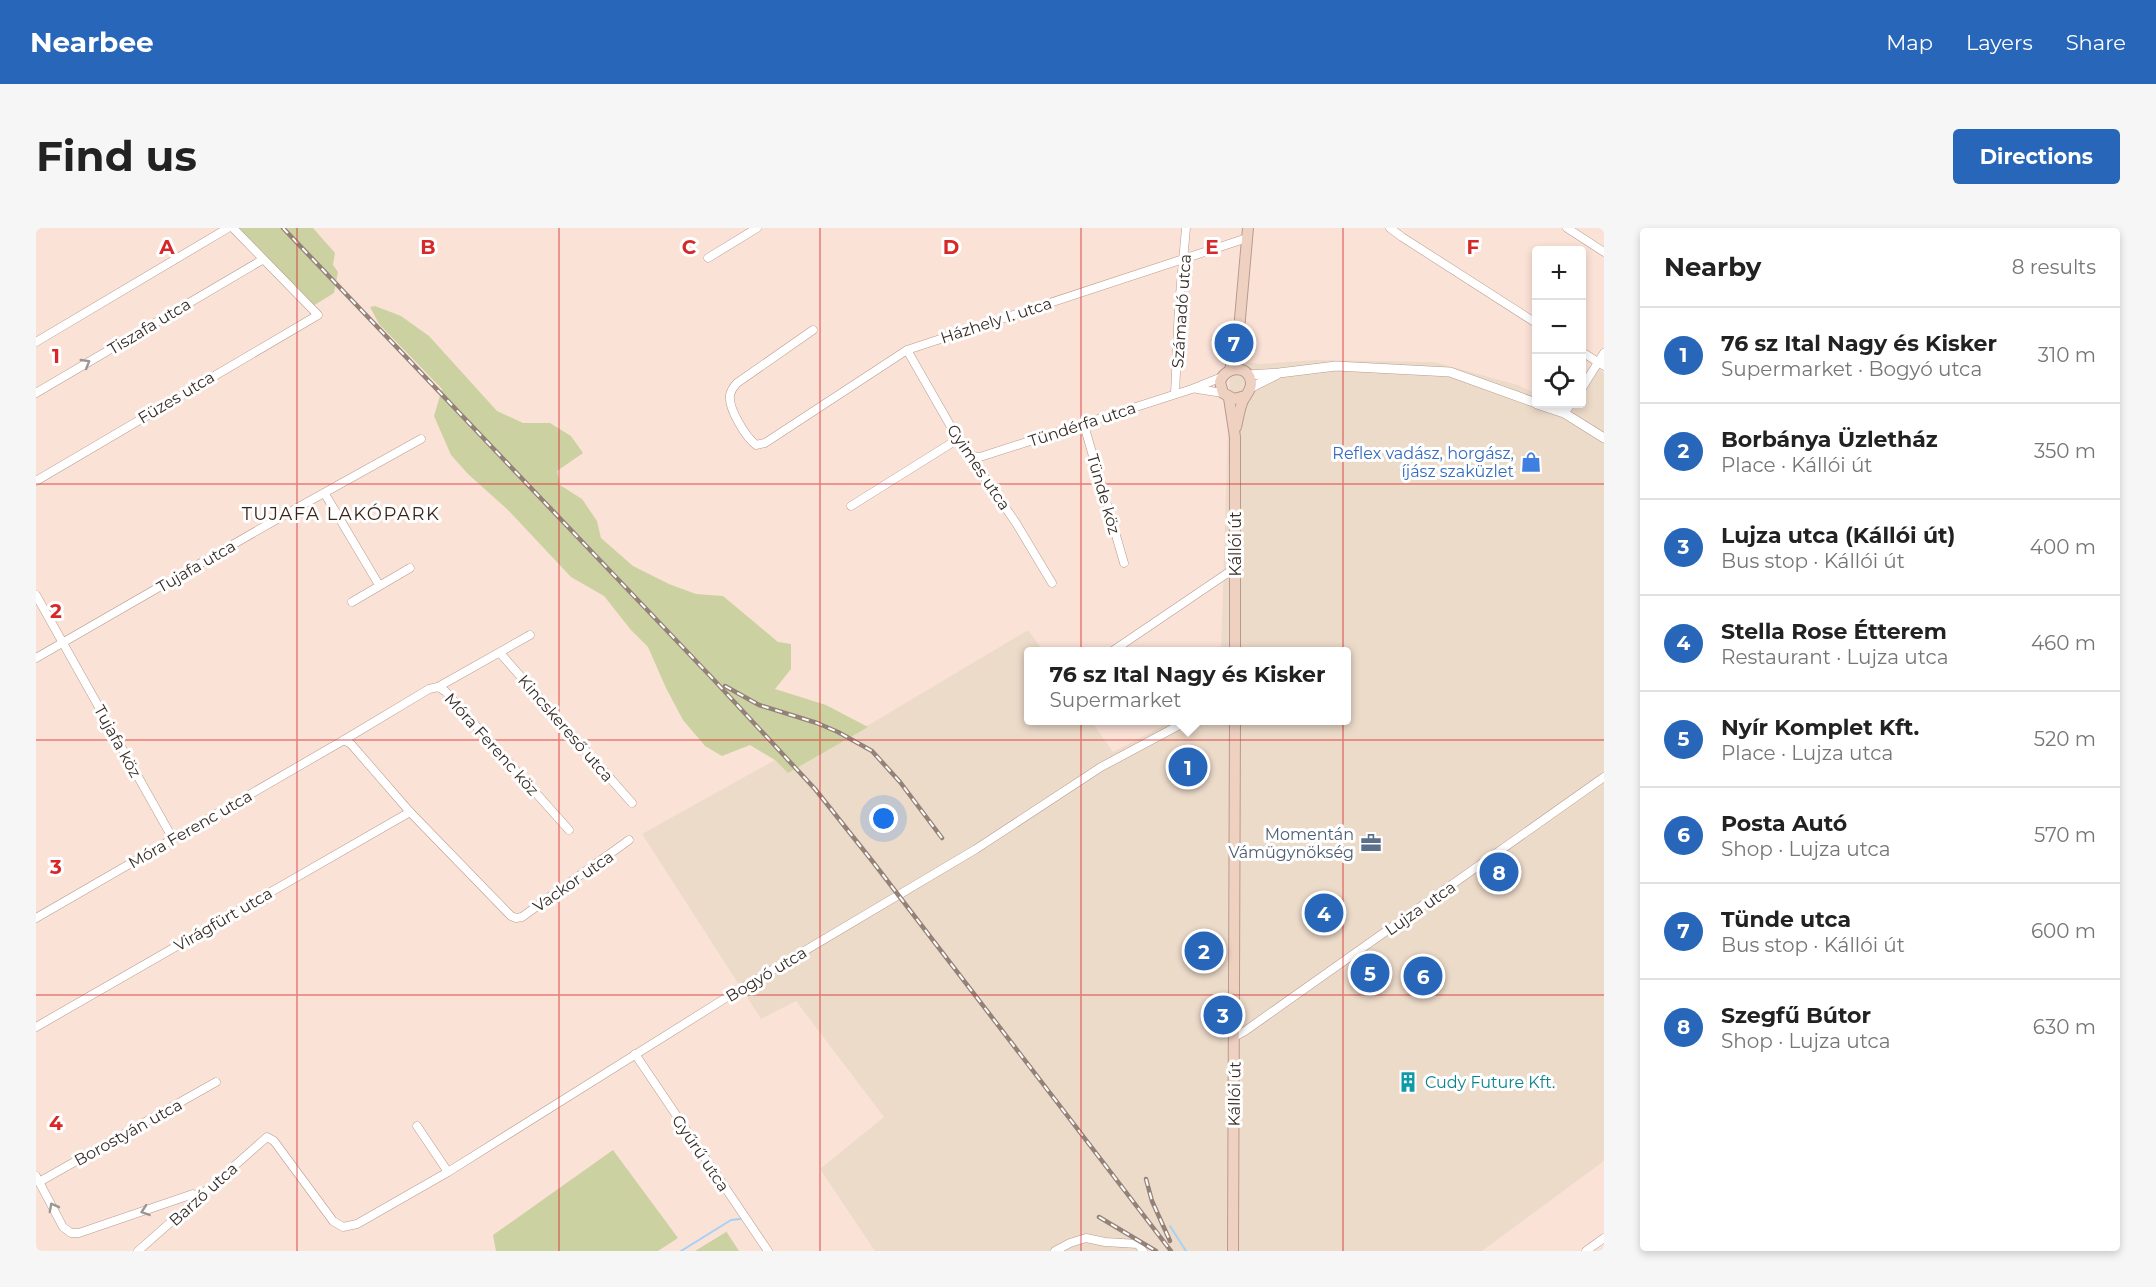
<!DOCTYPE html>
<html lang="en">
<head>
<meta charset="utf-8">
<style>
	body { margin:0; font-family:Montserrat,sans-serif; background:#f6f6f6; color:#222 }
	.controls { position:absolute; right:18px; top:18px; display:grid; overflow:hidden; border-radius:6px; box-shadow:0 3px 9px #0003 }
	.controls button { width:54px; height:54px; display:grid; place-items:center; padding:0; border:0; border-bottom:2px solid #e0e0e0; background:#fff; color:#222; font:30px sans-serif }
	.you { position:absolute; left:848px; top:591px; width:21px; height:21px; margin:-15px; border:4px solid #fff; border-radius:50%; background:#1a73e8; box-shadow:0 0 0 9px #1a73e833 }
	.badge { display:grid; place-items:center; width:39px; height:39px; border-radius:50%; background:#2766b8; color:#fff; font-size:20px; font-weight:700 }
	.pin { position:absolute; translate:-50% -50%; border:3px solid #fff; box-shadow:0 2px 6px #0006 }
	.popup { position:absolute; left:988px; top:419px; width:327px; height:78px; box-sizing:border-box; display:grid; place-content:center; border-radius:6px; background:#fff; filter:drop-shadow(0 2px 4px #0005); font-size:20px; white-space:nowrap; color:#767676 }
	.popup b { font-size:22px; color:#222 }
	.popup::after { content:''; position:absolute; left:50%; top:100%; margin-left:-12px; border:12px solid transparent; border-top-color:#fff }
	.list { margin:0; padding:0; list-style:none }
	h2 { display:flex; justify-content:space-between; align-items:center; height:78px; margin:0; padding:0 24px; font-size:26px }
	h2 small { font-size:20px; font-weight:400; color:#767676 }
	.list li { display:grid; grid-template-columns:39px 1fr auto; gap:18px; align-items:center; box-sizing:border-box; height:96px; padding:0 24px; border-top:2px solid #e0e0e0 }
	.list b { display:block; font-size:22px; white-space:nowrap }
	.list p { margin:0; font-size:20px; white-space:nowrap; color:#767676 }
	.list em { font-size:20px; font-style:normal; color:#767676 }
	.icon { flex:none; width:33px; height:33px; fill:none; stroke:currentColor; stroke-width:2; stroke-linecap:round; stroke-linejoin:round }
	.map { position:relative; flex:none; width:1568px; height:1023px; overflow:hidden; border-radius:6px }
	header { display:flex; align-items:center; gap:36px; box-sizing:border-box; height:84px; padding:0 30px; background:#2766b8; color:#fff }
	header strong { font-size:28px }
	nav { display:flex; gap:33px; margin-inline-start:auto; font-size:21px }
	.intro { display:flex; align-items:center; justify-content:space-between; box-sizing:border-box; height:144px; padding:0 36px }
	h1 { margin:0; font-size:42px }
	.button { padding:15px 27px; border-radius:6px; background:#2766b8; color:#fff; font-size:21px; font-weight:700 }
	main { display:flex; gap:36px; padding:0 36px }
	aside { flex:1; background:#fff; border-radius:6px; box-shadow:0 3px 9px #0003 }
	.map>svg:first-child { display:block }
	.industrial { fill:#eddbca }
	.green { fill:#ccd1a1 }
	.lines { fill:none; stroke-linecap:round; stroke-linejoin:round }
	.stream { stroke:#a4d1f9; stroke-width:2 }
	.minor-casing { stroke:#b89b8e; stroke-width:9 }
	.tertiary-casing { stroke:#b89b8e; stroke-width:10 }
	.secondary-casing { stroke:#b89b8e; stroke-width:12 }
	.minor { stroke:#fff; stroke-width:8 }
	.tertiary { stroke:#fff; stroke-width:9 }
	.secondary { stroke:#efd1c2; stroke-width:10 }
	.rail-casing { stroke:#948279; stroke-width:4.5 }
	.rail { stroke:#fff; stroke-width:2; stroke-dasharray:7; stroke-linecap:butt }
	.oneway { stroke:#9c9692 }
	.grid { fill:none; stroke:#d62828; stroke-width:1.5; stroke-opacity:0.55 }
	.labels { text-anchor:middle; stroke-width:6; stroke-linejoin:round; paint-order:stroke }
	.street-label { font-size:16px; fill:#382c26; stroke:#fff }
	.shop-label { font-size:16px; fill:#366cbe; stroke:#fff; text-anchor:end }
	.service-label { font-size:16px; fill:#4e5e75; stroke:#fff; text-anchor:end }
	.culture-label { font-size:16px; fill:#0d838f; stroke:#fff; text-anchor:start }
	.neighbourhood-label { font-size:18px; letter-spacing:1.5px; fill:#3b2419; stroke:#fff }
	.grid-label { font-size:20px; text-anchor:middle; font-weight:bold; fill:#d62828; stroke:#fff; stroke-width:6; stroke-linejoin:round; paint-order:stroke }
</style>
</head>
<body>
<header>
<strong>Nearbee</strong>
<nav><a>Map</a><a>Layers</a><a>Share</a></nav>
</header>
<div class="intro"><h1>Find us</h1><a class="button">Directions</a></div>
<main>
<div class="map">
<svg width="1568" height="1023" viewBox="0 0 1568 1023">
	<rect width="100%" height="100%" fill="#fbe2d7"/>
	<polygon class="industrial" points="1194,132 1224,136 1279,132 1398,134 1482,157 1500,166 1500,176 1521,176 1526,178 1528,176 1546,176 1546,151 1556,136 1568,145 1568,933 1446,1023 839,1023 784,941 848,889 760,773 725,791 606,606 739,532 752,545 992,402 1007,423 993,424 993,492 1055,493 1077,524 1136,493 1311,492 1311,424 1185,423"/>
	<g class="green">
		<polygon points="199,0 277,0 299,25 297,37 302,44 298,65 272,81"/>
		<polygon points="339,78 365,88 393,108 461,183 487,195 514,195 535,208 547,225 521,243 524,257 546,271 561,293 565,310 597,338 633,356 660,366 687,368 742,414 755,416 755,441 739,461 790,477 832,499 752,545 739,532 714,517 686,528 669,518 647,492 630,460 612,419 595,402 568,368 535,349 472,282 432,246 415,227 398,188 406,161 343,96 334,79"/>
		<polygon points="577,922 642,1010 622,1023 460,1023 457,1007"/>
		<polygon points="690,1003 703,1023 659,1023 690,1004"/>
	</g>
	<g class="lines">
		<g class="stream">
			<polyline points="1134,998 1150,1023"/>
			<polyline points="645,1023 695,992 704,991"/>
		</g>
		<g class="minor-casing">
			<g id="minor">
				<polyline points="1354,0 1366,9 1500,95"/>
				<polyline points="1531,0 1568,24"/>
				<polyline points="672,30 721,0"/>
				<path d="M777,102L701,155C698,158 695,163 694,167C692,181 710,209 720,217L729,215L871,122L1211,10"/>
				<polyline points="0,114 192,0"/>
				<polyline points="871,122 922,211 980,295 1016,355"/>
				<polyline points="1546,124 1568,138"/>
				<polyline points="1546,160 1568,125"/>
				<polyline points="1161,161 1187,165"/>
				<polyline points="0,165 226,32"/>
				<polyline points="1139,166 1143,78 1150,0"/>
				<polyline points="1528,185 1535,176"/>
				<polyline points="1048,197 1088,335"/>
				<polyline points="935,228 944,229 1156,161 1186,149"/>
				<polyline points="0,253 282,87 197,0"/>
				<polyline points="289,266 343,357"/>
				<polyline points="815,278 922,211"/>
				<polyline points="0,367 137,611"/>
				<polyline points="316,374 374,340"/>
				<polyline points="1075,424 1199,340"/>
				<polyline points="464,425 596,575"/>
				<polyline points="0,430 243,290 385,211"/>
				<polyline points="402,459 494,407"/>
				<polyline points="308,512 315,516 374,584 475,688 480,690 486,689 593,612"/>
				<polyline points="0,690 308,512 393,461 402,459 409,463 533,602"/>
				<polyline points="0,799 374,584"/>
				<polyline points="1198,809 1209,803 1568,549"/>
				<polyline points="599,826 732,1023"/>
				<polyline points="381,898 412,944"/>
				<polyline points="0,948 27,999 35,1005 43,1005 157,966 163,970"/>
				<polyline points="3,954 180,854"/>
				<polyline points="102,1023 231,909 238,913 297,993 307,999 321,996 412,944 696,766 940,621 1065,539 1153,492"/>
				<polyline points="1019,1023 1034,1015 1050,1010 1069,1014 1102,1016 1107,1023"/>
				<polyline points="1550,1023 1568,1010"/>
			</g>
		</g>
		<g class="tertiary-casing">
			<g id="tertiary">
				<polyline points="1212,147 1243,145 1300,138 1414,144 1500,175"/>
				<polyline points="1214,160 1240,147"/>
				<polyline points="1501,176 1528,185 1568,210"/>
			</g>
		</g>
		<g class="secondary-casing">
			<g id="secondary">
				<polyline points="1194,142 1203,102 1212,0"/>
				<polyline points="1193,170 1199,209 1199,424"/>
				<path d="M1200,199C1202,191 1203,183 1206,175C1208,168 1216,163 1215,154C1212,135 1188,139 1184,154L1187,165L1198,171L1209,168"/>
				<polyline points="1197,1023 1199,492"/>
			</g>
		</g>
		<use href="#minor" class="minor"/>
		<use href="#tertiary" class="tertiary"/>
		<use href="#secondary" class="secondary"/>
		<g class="rail-casing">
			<g id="rail">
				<polyline points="247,0 678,452 779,561 837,634 1135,1023"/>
				<polyline points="689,458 723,477 781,495 802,504 836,523 864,554 906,610"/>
				<polyline points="1110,951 1116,973 1134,1013"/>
				<polyline points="1063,989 1120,1023"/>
			</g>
		</g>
		<use href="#rail" class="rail"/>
	</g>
	<defs><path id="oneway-chevron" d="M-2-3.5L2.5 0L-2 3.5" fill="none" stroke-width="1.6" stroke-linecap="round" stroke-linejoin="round" transform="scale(1.5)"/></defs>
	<g class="oneway">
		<use href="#oneway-chevron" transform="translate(50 135) rotate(-31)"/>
		<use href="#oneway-chevron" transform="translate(17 979) rotate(-118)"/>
		<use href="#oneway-chevron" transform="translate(109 983) rotate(161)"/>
	</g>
	<path class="grid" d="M261,0V1023M523,0V1023M784,0V1023M1045,0V1023M1307,0V1023M0,256H1568M0,512H1568M0,767H1568"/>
	<defs>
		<g id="shop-bare" transform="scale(1.62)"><path d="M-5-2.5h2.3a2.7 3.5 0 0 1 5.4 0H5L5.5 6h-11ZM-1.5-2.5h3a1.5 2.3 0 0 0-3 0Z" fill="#3f7fe0" stroke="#fff" stroke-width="2.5" paint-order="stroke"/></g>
		<g id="office-bare" transform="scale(1.62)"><path d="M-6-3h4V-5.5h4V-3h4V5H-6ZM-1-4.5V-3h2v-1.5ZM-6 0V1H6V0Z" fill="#5c6f8a" stroke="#fff" stroke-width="2.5" paint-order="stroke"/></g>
		<g id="building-bare" transform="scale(1.62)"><path d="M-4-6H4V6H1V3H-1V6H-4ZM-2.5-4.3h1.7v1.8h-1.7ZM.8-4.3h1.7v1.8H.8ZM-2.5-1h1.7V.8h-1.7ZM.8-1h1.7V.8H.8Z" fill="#0f9aa8" stroke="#fff" stroke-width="2.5" paint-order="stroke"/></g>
	</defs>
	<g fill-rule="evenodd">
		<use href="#shop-bare" x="1495" y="234"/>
		<use href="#office-bare" x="1335" y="615"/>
		<use href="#building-bare" x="1372" y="854"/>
	</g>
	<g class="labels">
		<g class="street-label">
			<text transform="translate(1145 83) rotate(-86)" y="6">Számadó utca</text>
			<text transform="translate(960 92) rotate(-18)" y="6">Házhely I. utca</text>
			<text transform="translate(113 98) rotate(-31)" y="6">Tiszafa utca</text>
			<text transform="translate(140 169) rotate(-31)" y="6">Füzes utca</text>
			<text transform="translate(1046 196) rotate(-18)" y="6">Tündérfa utca</text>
			<text transform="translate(943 239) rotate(56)" y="6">Gyimes utca</text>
			<text transform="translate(1068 266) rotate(74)" y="6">Tünde köz</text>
			<text transform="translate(1199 316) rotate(-90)" y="6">Kállói út</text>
			<text transform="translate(160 338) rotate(-30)" y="6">Tujafa utca</text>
			<text transform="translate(530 500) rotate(49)" y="6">Kincskereső utca</text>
			<text transform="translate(82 513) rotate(61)" y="6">Tujafa köz</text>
			<text transform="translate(456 516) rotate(48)" y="6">Móra Ferenc köz</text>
			<text transform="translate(154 601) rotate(-30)" y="6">Móra Ferenc utca</text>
			<text transform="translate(537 653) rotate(-35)" y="6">Vackor utca</text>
			<text transform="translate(1384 680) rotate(-35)" y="6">Lujza utca</text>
			<text transform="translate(187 691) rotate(-30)" y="6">Virágfürt utca</text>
			<text transform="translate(730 746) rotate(-31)" y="6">Bogyó utca</text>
			<text transform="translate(1198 866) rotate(-89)" y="6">Kállói út</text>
			<text transform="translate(92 904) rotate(-29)" y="6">Borostyán utca</text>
			<text transform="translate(665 925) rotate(56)" y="6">Gyűrű utca</text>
			<text transform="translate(167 966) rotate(-42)" y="6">Barzó utca</text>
		</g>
		<g class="shop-label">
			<text x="1478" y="231">Reflex vadász, horgász,<tspan x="1478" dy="18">íjász szaküzlet</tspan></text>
		</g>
		<g class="service-label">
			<text x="1318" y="612">Momentán<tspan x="1318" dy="18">Vámügynökség</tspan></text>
		</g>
		<g class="culture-label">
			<text x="1389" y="860">Cudy Future Kft.</text>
		</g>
		<g class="neighbourhood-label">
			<text x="305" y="292">TUJAFA LAKÓPARK</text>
		</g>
	</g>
	<g class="grid-label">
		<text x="131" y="26">A</text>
		<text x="392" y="26">B</text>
		<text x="653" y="26">C</text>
		<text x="915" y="26">D</text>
		<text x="1176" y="26">E</text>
		<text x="1437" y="26">F</text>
		<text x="20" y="135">1</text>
		<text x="20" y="390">2</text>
		<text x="20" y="646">3</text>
		<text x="20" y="902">4</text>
	</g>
</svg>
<div class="controls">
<button>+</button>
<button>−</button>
<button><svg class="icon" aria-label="locate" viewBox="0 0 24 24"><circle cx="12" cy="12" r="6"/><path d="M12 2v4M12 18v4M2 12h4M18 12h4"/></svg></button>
</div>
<div class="you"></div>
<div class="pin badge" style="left:1152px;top:539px">1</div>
<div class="popup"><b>76 sz Ital Nagy és Kisker</b>Supermarket</div>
<div class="pin badge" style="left:1168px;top:723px">2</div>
<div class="pin badge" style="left:1187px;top:787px">3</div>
<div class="pin badge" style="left:1288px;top:685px">4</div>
<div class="pin badge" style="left:1334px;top:745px">5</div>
<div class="pin badge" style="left:1387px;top:748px">6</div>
<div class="pin badge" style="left:1198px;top:115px">7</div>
<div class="pin badge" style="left:1463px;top:644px">8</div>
</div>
<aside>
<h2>Nearby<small>8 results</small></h2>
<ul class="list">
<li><span class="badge">1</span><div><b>76 sz Ital Nagy és Kisker</b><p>Supermarket · Bogyó utca</p></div><em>310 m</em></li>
<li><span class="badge">2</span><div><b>Borbánya Üzletház</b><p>Place · Kállói út</p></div><em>350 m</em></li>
<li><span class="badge">3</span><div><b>Lujza utca (Kállói út)</b><p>Bus stop · Kállói út</p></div><em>400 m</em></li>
<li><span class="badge">4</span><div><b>Stella Rose Étterem</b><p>Restaurant · Lujza utca</p></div><em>460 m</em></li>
<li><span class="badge">5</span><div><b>Nyír Komplet Kft.</b><p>Place · Lujza utca</p></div><em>520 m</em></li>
<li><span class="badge">6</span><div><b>Posta Autó</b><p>Shop · Lujza utca</p></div><em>570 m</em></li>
<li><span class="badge">7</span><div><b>Tünde utca</b><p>Bus stop · Kállói út</p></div><em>600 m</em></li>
<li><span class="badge">8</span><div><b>Szegfű Bútor</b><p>Shop · Lujza utca</p></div><em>630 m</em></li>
</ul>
</aside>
</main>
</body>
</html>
